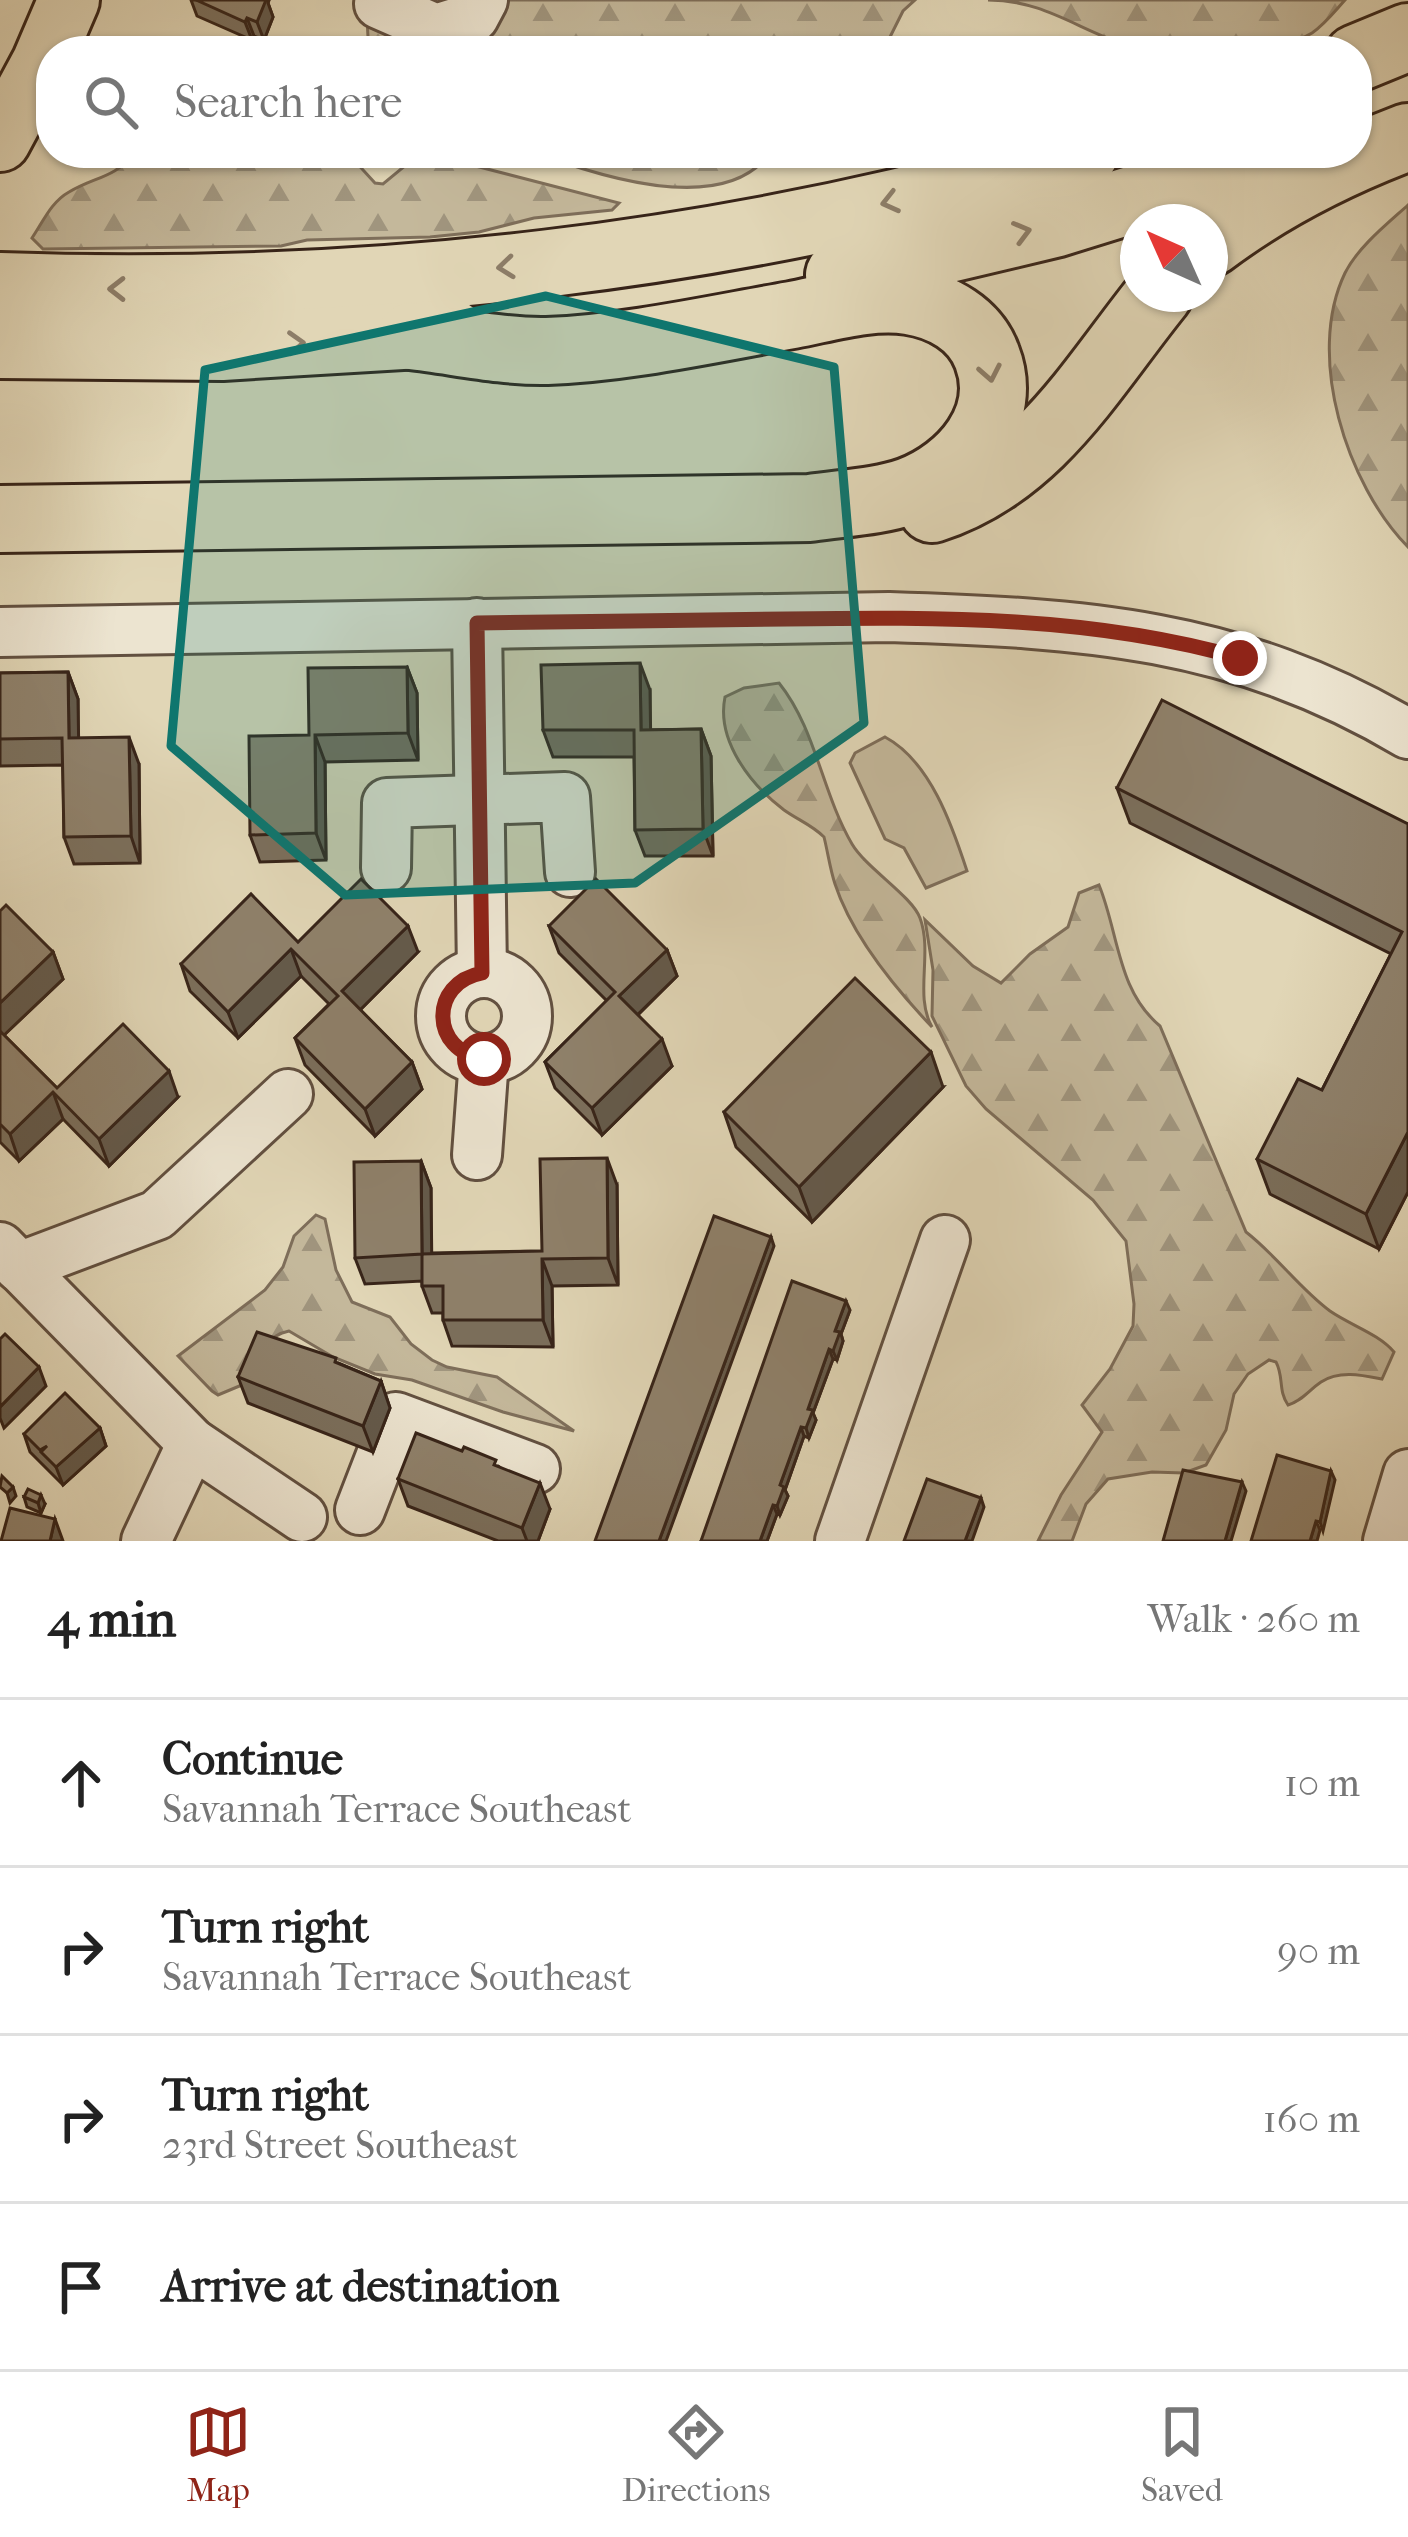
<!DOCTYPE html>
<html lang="en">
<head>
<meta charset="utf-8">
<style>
	body { margin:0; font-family:"IM FELL French Canon",serif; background:#f2f2f2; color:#222 }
	.compass { position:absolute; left:1120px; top:204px; width:108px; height:108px; border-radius:50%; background:#fff; box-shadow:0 3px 9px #0004; rotate:315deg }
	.stop { position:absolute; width:36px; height:36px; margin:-27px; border:9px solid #8f2418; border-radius:50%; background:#fff }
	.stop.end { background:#8f2418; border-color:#fff; box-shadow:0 3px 12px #0008 }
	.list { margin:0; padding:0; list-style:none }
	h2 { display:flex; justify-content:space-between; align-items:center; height:156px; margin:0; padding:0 48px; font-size:51px }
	h2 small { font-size:39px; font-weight:400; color:#767676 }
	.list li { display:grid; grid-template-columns:78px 1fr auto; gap:36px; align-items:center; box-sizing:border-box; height:168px; padding:0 48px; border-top:3px solid #e0e0e0 }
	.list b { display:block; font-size:45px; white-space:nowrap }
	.list p { margin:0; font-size:39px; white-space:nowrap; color:#767676 }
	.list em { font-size:39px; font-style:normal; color:#767676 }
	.icon { flex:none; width:66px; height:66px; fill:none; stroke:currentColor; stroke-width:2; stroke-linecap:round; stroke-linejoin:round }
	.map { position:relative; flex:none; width:1408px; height:1541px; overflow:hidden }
	.search { position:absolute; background:#fff; box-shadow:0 3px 9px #0004; left:36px; right:36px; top:36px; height:132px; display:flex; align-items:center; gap:30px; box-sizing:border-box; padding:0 42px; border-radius:48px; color:#767676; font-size:45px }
	.sheet { height:828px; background:#fff }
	nav { display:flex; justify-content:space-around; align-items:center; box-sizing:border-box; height:168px; border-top:3px solid #e0e0e0; background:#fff; font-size:33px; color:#767676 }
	nav a { display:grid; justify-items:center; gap:6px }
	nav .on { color:#8f2418 }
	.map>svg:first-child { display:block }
	.forest { fill:url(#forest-firs); stroke:#7e6e5a; stroke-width:3 }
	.park { fill:#c4b89b; stroke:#7e6e5a; stroke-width:3 }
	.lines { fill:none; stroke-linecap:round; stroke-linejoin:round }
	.minor-casing { stroke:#625040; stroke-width:54 }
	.major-casing { stroke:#372419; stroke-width:66 }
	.highway-casing { stroke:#372419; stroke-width:72 }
	.minor { stroke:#ece4d0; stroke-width:48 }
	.major { stroke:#e1d6b6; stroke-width:60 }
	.highway { stroke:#e1d6b6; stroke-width:66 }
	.wall { fill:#7b6f5c; stroke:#372419; stroke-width:3 }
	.shaded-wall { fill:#645a4b; stroke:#372419; stroke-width:3 }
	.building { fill:#8f816b; stroke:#372419; stroke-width:3 }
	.oneway { stroke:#8c7d68 }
	.route { stroke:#8f2418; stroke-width:15 }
	.marked { fill:#0f766e; fill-opacity:0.2; stroke:#0f766e; stroke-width:9; stroke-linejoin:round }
</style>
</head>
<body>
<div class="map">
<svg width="1408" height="1541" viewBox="0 0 1408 1541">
	<defs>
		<pattern id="forest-firs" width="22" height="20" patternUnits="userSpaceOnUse" patternTransform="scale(3)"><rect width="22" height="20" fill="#c4b89b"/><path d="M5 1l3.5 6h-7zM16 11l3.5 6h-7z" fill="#a0957e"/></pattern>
	</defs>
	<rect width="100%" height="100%" fill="#e1d6b6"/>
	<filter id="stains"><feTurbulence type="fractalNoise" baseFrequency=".00167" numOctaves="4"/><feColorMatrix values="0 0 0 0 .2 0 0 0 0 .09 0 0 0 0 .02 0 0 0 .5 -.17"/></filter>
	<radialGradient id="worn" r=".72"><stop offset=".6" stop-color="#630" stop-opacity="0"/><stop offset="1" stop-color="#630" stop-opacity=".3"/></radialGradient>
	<g class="forest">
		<polygon points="366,0 427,11 450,0 915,0 903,11 883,51 381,51 368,37"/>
		<path d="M988,0H1345C1335,11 1325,24 1312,33C1277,55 1168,59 1129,46C1078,30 1044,0 988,0Z"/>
		<path d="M135,153H288L317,160L342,156L353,159L375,183L383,184L418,155L425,153L619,203L612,210L534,218L479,232L430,237L307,240L281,246L43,249L32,238C43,222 51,202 69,192C96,176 113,179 135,153Z"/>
		<path d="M537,153H770C724,217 598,176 537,153Z"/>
		<path d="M1408,205V547C1347,485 1305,356 1345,273C1358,247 1387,224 1408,205Z"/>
		<path d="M779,683C816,729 822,793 852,844C866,868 912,896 920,918C933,953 914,996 932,1027C895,988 852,936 835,884C830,869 828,853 824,837C812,825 798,820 784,810C751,785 716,741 725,697L744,688Z"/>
		<path d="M1099,885C1119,934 1117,990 1160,1026L1246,1232C1277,1256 1299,1288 1330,1311C1350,1325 1379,1334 1394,1352L1382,1379C1362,1375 1339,1370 1321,1382C1309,1390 1302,1401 1288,1405C1278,1391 1284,1377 1276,1362L1269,1360L1248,1374L1234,1394L1226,1430L1206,1465L1184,1473L1152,1472L1108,1479L1086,1504L1072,1541H1038L1061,1495L1102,1432L1082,1405L1110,1369L1133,1326L1134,1304L1126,1241L1093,1200L986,1109L966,1086L932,1016L933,970L925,920L973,966L1001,983L1030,954L1068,927L1079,893Z"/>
		<path d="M316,1215L325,1219L336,1270L352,1302L390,1317L411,1344L432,1360L447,1367L497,1377L574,1431L503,1412L412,1380L375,1374L333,1357L289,1331C263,1336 258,1360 249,1382L218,1395L212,1391L178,1356L265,1290L283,1267L294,1236Z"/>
	</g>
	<path class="park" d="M885,737C930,761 952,825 967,871L926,888L904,848L885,839L850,763L855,753Z"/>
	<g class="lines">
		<g class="minor-casing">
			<g id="minor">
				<polyline points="379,4 436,29 474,17 483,0"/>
				<polyline points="477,623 482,973"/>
				<path d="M0,632L889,617C1082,623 1236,632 1408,734"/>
				<polyline points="386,868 387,803 565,797 570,872"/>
				<circle cx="484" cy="1016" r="43"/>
				<polyline points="477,1155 484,1059"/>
				<polyline points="0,1247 192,1443 302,1517"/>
				<polyline points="19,1267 157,1215 288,1094"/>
				<polyline points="360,1510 396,1417 535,1469"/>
				<polyline points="146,1541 192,1443"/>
				<polyline points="840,1541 945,1240"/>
				<polyline points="1388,1541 1408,1474"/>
			</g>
		</g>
		<g class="major-casing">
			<polyline id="major" points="0,141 42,63 69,0"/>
		</g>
		<g class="highway-casing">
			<g id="highway">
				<polyline points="1357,58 1408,37"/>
				<path d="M1210,243C1271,197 1336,164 1408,137"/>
				<polyline points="839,275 1054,224 1283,153"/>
				<path d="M0,286C364,299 735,257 1085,153"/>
				<polyline points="0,345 222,347 452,333"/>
				<path d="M932,509C1039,475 1092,377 1159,294"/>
				<path d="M0,519L810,508C842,503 878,502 909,491C963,471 1010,416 987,357C975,324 942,306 909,301C871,295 829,308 792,315C712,329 628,348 547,351C503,352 455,341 411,336"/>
			</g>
		</g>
		<use href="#minor" class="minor"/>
		<use href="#major" class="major"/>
		<use href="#highway" class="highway"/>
	</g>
	<g class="wall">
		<polygon points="191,0 269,0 268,3 273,17 264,40 254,36 252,40 197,16"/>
		<polygon points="407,667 417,693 418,760 325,762 326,860 260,862 250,835 309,735"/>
		<polygon points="68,672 78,699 78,738 139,764 140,863 74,864 64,837 63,765 0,766 0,673"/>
		<polygon points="650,690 650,730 701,729 711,756 713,856 645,856 635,830 634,757 553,757 543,730"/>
		<polygon points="1117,788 1408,824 1408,1192 1379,1249 1270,1194 1257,1159 1322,1090 1391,954 1130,823"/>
		<polygon points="0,911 53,952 63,979 4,1035 57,1088 178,1097 109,1166 63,1119 19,1161 0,1142"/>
		<polygon points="549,926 667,950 677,976 638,1015 672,1066 602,1135 555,1088 545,1062 607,1001 559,953"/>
		<polygon points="298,942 418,952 360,1010 412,1062 422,1089 375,1136 305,1065 295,1038 329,1004 301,976 238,1038 190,991 181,964"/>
		<polygon points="943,1087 812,1222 736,1147 724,1112"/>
		<polygon points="421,1161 431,1188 431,1253 542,1251 617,1185 618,1285 552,1286 553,1347 452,1346 443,1320 443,1313 432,1313 422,1286 422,1281 365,1284 355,1258"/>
		<polygon points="850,1310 841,1334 843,1341 837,1360 833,1359 813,1413 816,1420 809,1438 804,1436 785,1490 788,1496 780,1515 777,1514 767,1541 701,1541"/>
		<polygon points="338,1363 381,1381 390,1408 373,1452 248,1403 238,1377"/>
		<polygon points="100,1428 106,1446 63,1485 30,1452 24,1434"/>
		<polygon points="498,1466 550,1509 538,1541 498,1541 408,1506 398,1479"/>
		<polygon points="24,1497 45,1504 41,1513 27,1507"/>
	</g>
	<g class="shaded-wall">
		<polygon points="258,0 269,0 268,3 273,17 264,40 257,22"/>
		<polygon points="247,18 254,36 252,40 245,22"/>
		<polygon points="640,663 650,690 651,757 641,730"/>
		<polygon points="407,667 417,693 418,760 408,733"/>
		<polygon points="68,672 78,699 79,765 69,738"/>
		<polygon points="701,729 711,756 713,856 703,829"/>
		<polygon points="315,735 325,762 326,860 316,833"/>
		<polygon points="129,737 139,764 140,863 131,836"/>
		<polygon points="408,926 418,952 352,1018 342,991"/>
		<polygon points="291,949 301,976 238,1038 228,1012"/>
		<polygon points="667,950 677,976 629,1023 619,996"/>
		<polygon points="53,952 63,979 0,1039 0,1003"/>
		<polygon points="662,1039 672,1066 602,1135 592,1108"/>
		<polygon points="931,1052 943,1087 812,1222 799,1187"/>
		<polygon points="412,1062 422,1089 375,1136 365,1109"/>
		<polygon points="169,1071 178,1097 109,1166 99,1139"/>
		<polygon points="53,1092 63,1119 19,1161 10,1134"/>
		<polygon points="1408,1132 1408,1192 1379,1249 1366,1214"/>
		<polygon points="607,1158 617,1185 618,1285 608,1258"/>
		<polygon points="421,1161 431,1188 432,1281 422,1254"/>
		<polygon points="771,1237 774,1246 666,1541 659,1541"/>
		<polygon points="542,1259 552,1286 553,1347 543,1320"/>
		<polygon points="846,1301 850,1310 841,1334 843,1341 837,1360 833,1351 835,1331"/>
		<polygon points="829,1349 833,1359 813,1413 816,1420 809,1438 806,1428 808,1409"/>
		<polygon points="39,1367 46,1386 4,1428 0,1418 0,1407"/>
		<polygon points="381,1381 390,1408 373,1452 363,1426"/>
		<polygon points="801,1427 804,1436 785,1490 788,1496 780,1515 777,1506 780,1485"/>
		<polygon points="100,1428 106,1446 63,1485 56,1467"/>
		<polygon points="1331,1471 1335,1480 1323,1531 1320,1522"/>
		<polygon points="1242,1482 1246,1491 1231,1541 1225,1541"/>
		<polygon points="540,1483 550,1509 538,1541 527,1541 522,1528"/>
		<polygon points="13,1487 16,1496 10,1503 7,1493"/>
		<polygon points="41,1495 45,1504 41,1513 38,1503"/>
		<polygon points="981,1498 984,1507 972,1541 965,1541"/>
		<polygon points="773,1505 777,1514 767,1541 760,1541"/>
		<polygon points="55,1519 63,1541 50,1541"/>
		<polygon points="1316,1521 1320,1530 1317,1541 1310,1541"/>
	</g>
	<g class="building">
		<polygon points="196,0 266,0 257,22 247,18 245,22"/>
		<polygon points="640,663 641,730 701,729 703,829 635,830 634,730 543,730 541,665"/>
		<polygon points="407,667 408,733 315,735 316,833 250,835 249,736 309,735 308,668"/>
		<polygon points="68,672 69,738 129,737 131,836 64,837 62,738 0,739 0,673"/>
		<polygon points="1162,700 1408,824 1408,1132 1366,1214 1257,1159 1298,1079 1322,1090 1402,932 1117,788"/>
		<polygon points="361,879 408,926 342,991 412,1062 365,1109 295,1038 338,996 291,949 228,1012 181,964 251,894 298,942"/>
		<polygon points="596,879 667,950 619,996 662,1039 592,1108 545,1062 615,992 549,926"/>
		<polygon points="6,905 53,952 0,1003 0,911"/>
		<polygon points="855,978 931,1052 799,1187 724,1112"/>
		<polygon points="123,1024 169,1071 99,1139 53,1092 10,1134 0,1124 0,1031 57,1088"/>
		<polygon points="607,1158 608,1258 542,1259 543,1320 443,1320 443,1286 422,1286 422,1254 542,1251 540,1159"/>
		<polygon points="421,1161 422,1254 355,1258 354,1162"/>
		<polygon points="714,1216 771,1237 659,1541 595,1541"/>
		<polygon points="792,1281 846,1301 835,1331 840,1332 833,1351 829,1349 808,1409 813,1410 806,1428 801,1427 780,1485 784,1487 777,1506 773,1505 760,1541 701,1541"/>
		<polygon points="257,1332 336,1358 335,1362 381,1381 363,1426 238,1377"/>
		<polygon points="5,1334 39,1367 0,1407 0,1339"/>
		<polygon points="65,1393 100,1428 56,1467 41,1452 47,1446 40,1450 24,1434"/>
		<polygon points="416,1433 462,1451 464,1447 496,1460 494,1465 540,1483 522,1528 398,1479"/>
		<polygon points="1277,1455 1331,1471 1320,1522 1316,1521 1310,1541 1251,1541"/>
		<polygon points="1183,1470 1242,1482 1225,1541 1163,1541"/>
		<polygon points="2,1476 13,1487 7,1493 0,1487"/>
		<polygon points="927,1479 981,1498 965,1541 904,1541"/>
		<polygon points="28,1489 41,1495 38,1503 24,1497"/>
		<polygon points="10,1508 55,1519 50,1541 1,1541"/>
	</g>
	<defs><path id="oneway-chevron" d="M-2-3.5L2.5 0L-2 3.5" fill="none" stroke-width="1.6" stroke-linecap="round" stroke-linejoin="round" transform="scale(3)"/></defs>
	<g class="oneway">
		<use href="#oneway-chevron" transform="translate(890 202) rotate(166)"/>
		<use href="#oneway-chevron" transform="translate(1022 232) rotate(-15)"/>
		<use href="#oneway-chevron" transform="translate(506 267) rotate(174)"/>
		<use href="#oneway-chevron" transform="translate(117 289) rotate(-180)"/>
		<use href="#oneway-chevron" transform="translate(296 343) rotate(-3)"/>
		<use href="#oneway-chevron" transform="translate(990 373) rotate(79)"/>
	</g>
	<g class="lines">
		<path class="route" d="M484,1059C430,1051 429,983 482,973L477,623C580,622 684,620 787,619C940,617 1093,616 1240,658"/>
	</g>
	<path class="marked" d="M546,296L834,367L864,723L635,883L345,895L171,746L205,370Z"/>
	<rect width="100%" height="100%" filter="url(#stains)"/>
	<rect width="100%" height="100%" fill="url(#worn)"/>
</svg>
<svg class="compass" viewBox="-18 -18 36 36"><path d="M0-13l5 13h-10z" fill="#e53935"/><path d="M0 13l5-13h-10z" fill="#767676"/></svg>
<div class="stop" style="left:484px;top:1059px"></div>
<div class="stop end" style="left:1240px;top:658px"></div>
<div class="search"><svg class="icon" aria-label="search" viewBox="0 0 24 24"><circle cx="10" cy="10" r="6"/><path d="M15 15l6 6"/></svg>Search here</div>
</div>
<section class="sheet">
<h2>4 min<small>Walk · 260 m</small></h2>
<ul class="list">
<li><svg class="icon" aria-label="ahead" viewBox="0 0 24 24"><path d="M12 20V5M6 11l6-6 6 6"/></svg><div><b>Continue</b><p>Savannah Terrace Southeast</p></div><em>10 m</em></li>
<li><svg class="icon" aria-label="right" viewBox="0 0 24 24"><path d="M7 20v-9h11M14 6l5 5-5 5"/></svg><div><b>Turn right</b><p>Savannah Terrace Southeast</p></div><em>90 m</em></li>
<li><svg class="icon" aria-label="right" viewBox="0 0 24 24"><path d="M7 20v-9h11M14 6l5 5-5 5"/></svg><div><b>Turn right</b><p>23rd Street Southeast</p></div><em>160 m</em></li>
<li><svg class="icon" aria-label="arrive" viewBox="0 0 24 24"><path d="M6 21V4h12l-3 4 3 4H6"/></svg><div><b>Arrive at destination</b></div></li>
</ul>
</section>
<nav>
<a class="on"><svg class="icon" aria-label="map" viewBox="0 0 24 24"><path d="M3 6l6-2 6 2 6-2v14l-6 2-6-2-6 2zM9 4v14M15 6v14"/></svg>Map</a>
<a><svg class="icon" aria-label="directions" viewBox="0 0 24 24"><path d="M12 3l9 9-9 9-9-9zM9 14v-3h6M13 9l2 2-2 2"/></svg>Directions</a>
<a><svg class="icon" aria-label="saved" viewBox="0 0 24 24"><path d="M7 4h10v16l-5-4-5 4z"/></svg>Saved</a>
</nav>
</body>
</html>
